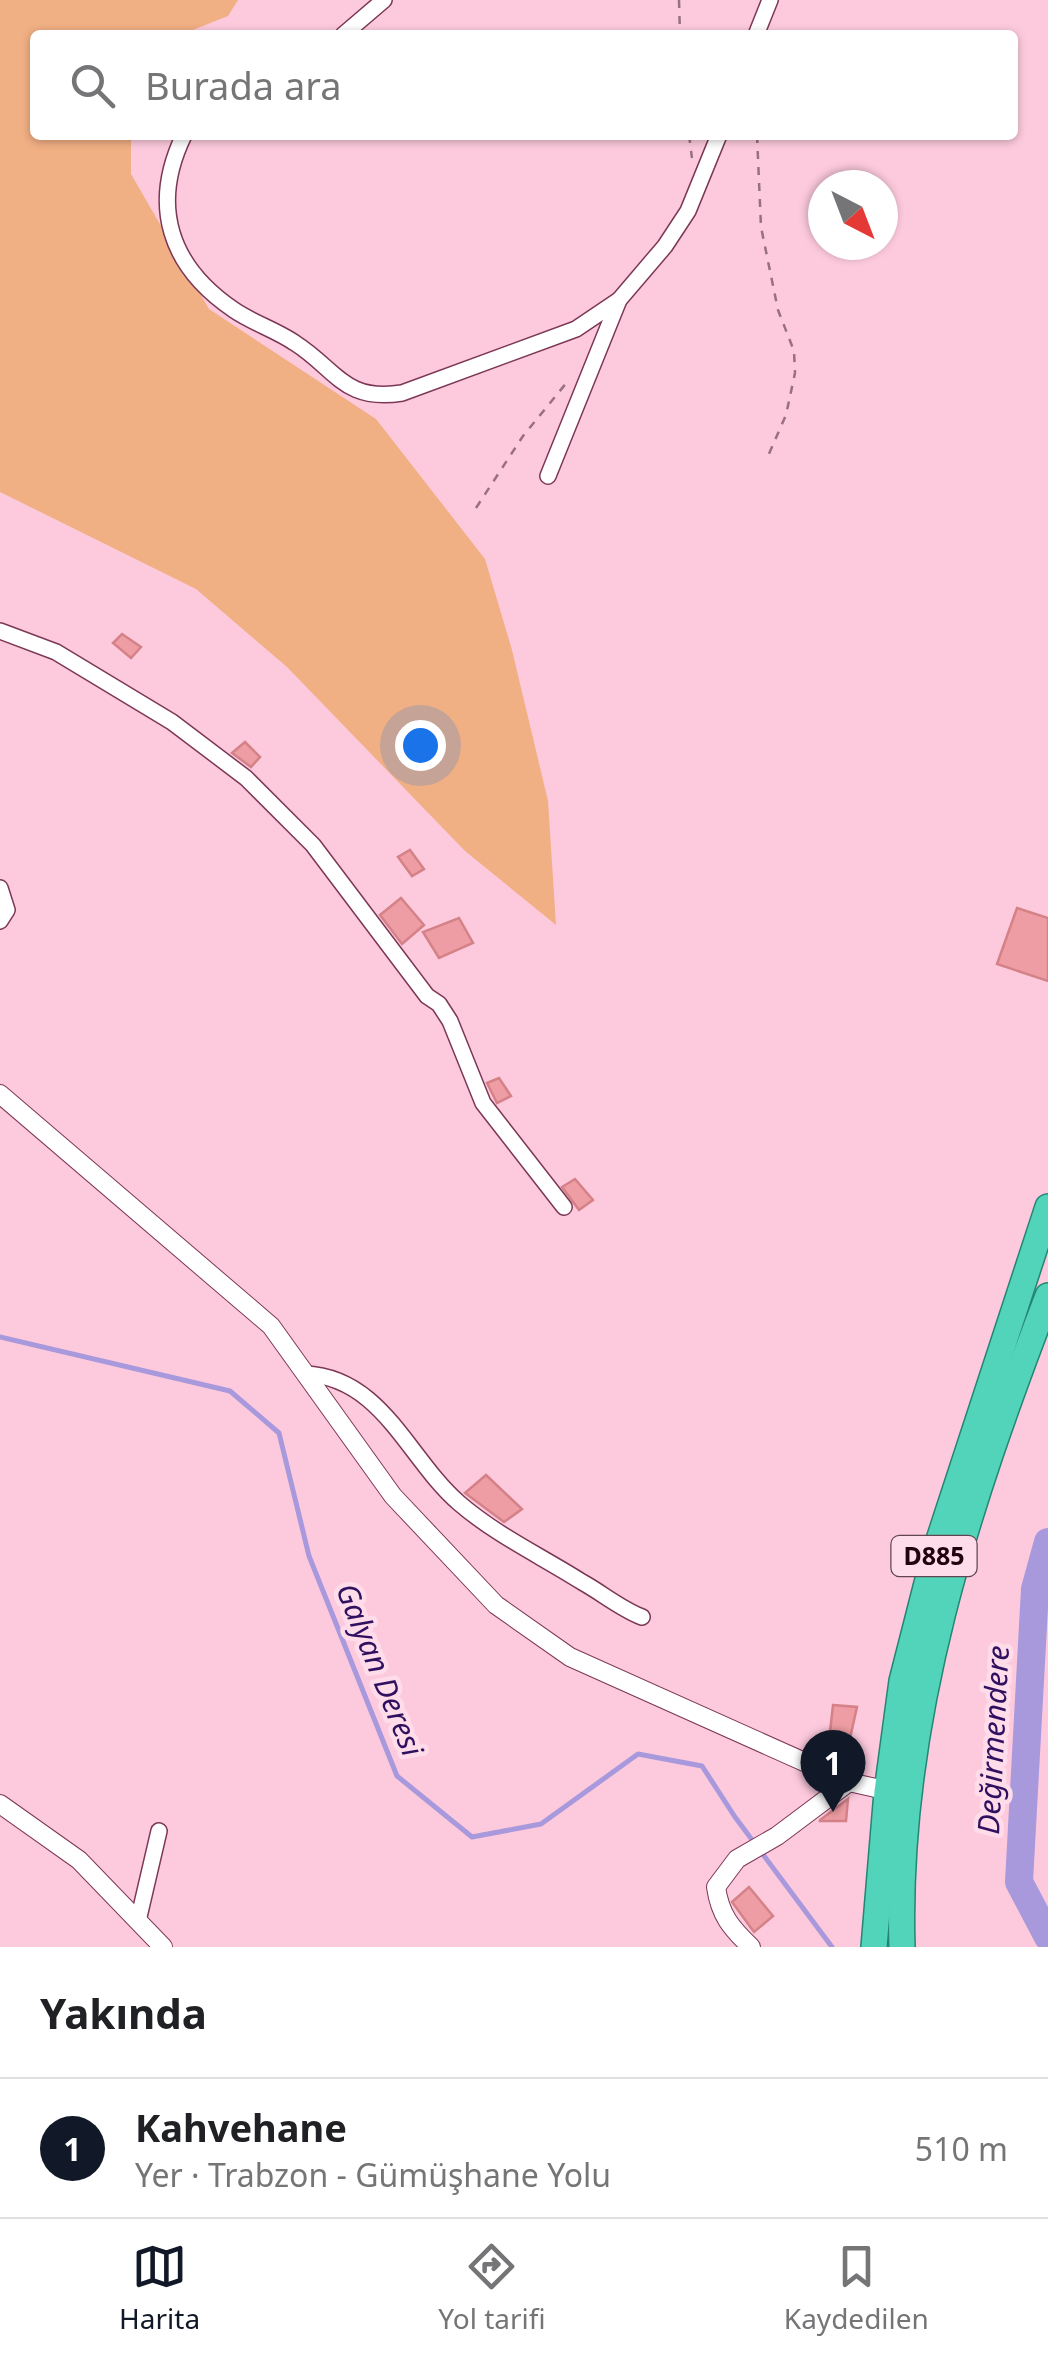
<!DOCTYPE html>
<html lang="tr">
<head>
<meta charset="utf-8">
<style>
	body { margin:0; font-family:"Noto Sans",sans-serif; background:#f6f6f6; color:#202124 }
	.compass { position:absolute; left:808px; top:170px; width:90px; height:90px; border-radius:50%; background:#fff; box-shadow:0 2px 8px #0004; rotate:138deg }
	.you { position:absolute; left:420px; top:745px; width:35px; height:35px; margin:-25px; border:8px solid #fff; border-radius:50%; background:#1a73e8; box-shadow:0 0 0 15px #1a73e833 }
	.badge { display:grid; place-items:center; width:65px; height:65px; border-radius:50%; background:#111827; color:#fff; font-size:32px; font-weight:700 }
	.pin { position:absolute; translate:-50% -82px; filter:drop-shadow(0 2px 5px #0008) }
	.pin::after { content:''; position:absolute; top:52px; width:35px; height:30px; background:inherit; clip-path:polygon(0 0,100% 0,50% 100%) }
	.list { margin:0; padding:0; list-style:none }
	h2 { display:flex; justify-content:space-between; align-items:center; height:130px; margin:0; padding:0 40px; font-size:42px }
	h2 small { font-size:32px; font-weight:400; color:#757577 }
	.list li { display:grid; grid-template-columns:65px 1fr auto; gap:30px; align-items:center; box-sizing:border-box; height:140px; padding:0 40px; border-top:2px solid #e0e0e0 }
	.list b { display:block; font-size:38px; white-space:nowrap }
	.list p { margin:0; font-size:32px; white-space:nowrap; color:#757577 }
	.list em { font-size:32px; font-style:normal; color:#757577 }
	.icon { flex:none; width:55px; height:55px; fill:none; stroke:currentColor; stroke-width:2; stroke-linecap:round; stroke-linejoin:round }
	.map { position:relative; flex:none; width:1048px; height:1947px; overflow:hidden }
	.search { position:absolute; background:#fff; box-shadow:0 2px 8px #0004; left:30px; right:30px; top:30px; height:110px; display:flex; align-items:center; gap:25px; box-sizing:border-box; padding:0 35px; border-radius:10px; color:#757577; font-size:38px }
	.sheet { height:270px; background:#fff }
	nav { display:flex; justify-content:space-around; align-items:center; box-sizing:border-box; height:140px; border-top:2px solid #e0e0e0; background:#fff; font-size:28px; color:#757577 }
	nav a { display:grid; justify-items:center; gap:5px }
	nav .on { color:#111827 }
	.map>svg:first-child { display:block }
	.green { fill:#f1af84 }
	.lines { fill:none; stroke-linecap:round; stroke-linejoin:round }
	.stream { stroke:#a898dc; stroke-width:5 }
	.river { stroke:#a898dc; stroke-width:28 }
	.building { fill:#ef9da4; stroke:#d48188; stroke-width:2.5 }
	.minor-casing { stroke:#7d3756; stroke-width:18 }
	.tertiary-casing { stroke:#7d3756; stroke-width:20 }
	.trunk-casing { stroke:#248573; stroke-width:28 }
	.path { stroke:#987080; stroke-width:2.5; stroke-dasharray:8 8; stroke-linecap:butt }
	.minor { stroke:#fff; stroke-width:15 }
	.tertiary { stroke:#fff; stroke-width:18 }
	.trunk { stroke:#52d4ba; stroke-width:25 }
	.labels { text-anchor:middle; stroke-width:9; stroke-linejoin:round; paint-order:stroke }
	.shield { fill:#ffdce9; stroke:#624551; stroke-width:2.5 }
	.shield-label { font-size:25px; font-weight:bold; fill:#1f0410 }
	.water-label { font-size:30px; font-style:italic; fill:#301160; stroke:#ffdce9 }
</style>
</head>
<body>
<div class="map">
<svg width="1048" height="1947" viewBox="0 0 1048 1947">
	<rect width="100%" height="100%" fill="#fdcadd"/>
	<polygon class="green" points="0,0 238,0 228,16 180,35 35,35 35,135 131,135 131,174 209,309 376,419 485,559 512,650 548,801 556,925 465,851 287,667 196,589 0,492"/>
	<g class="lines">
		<polyline class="stream" points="0,1337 230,1391 279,1433 309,1556 397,1776 472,1837 541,1824 638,1754 702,1766 735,1817 832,1947"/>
		<polyline class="river" points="1048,1542 1035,1589 1019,1882 1048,1937"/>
	</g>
	<g class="building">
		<polygon points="122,634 141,647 131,658 113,643"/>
		<polygon points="245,742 260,757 251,767 232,753"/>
		<polygon points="410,850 424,869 412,876 398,857"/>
		<polygon points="401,898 424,925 402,944 380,915"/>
		<polygon points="1017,908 1048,918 1048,981 997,964"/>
		<polygon points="459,918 473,943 439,958 423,932"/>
		<polygon points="499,1078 511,1096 497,1103 487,1083"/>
		<polygon points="575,1179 593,1200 579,1210 562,1187"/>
		<polygon points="486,1475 522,1509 504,1522 465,1493"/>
		<polygon points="833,1705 857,1707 849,1743 829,1741"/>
		<polygon points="848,1799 846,1821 820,1821 820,1820"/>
		<polygon points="749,1887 773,1916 754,1932 732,1902"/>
	</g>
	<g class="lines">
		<g class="minor-casing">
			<g id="minor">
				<polyline points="343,35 384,0"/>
				<polyline points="756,35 770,0"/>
				<path d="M184,135C150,205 169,266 234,310C253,323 276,330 295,343C337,370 344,402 402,393L576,329L619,300"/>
				<polyline points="548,476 619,300 665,246 688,211 719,135"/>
				<polyline points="0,631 56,652 172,722 246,778 313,845 427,996 439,1004 450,1021 483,1103 564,1207"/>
				<polyline points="0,888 7,910 0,921"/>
				<path d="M305,1374C382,1377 408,1459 459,1503C496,1535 541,1556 582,1582C602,1593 621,1609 642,1617"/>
				<polyline points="138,1921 159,1831"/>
			</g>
		</g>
		<g class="tertiary-casing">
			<g id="tertiary">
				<polyline points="0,1094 271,1326 393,1496 496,1605 570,1657 849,1782 898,1793"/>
				<polyline points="0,1804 79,1860 163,1947"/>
				<path d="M751,1947C731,1928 720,1915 716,1887L737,1859L777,1836L849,1782"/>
			</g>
		</g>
		<g class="trunk-casing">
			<g id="trunk">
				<polyline points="874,1947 887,1792 902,1681 935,1552 1048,1207"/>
				<path d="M902,1947C895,1720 968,1504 1048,1296"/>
			</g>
		</g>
		<g class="path">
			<polyline points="679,0 680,35"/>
			<polyline points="689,135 692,158"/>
			<polyline points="757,135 761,227 778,310 794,351 795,373 786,415 768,456"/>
			<polyline points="476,508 523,436 568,381"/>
		</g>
		<use href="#minor" class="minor"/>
		<use href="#tertiary" class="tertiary"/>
		<use href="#trunk" class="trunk"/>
	</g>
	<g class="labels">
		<rect class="shield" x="891.5" y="1536" width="85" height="40" rx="8"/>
		<g class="shield-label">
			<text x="934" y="1565">D885</text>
		</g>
		<g class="water-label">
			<text transform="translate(379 1670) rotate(68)" y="10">Galyan Deresi</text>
			<text transform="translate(994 1740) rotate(-87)" y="10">Değirmendere</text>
		</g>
	</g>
</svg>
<svg class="compass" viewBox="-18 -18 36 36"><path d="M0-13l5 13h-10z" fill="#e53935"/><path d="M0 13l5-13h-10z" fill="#757577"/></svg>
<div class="you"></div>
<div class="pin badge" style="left:833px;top:1812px">1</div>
<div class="search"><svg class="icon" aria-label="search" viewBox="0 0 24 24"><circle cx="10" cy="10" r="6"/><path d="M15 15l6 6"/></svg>Burada ara</div>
</div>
<section class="sheet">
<h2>Yakında<small></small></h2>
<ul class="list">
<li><span class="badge">1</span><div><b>Kahvehane</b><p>Yer · Trabzon - Gümüşhane Yolu</p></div><em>510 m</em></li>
</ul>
</section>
<nav>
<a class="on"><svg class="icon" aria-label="map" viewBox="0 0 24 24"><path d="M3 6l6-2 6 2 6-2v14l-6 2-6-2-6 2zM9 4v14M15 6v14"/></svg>Harita</a>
<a><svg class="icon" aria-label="directions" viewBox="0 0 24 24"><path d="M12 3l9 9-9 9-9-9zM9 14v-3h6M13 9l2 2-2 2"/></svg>Yol tarifi</a>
<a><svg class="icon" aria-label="saved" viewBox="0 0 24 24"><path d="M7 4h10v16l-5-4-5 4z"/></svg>Kaydedilen</a>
</nav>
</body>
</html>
